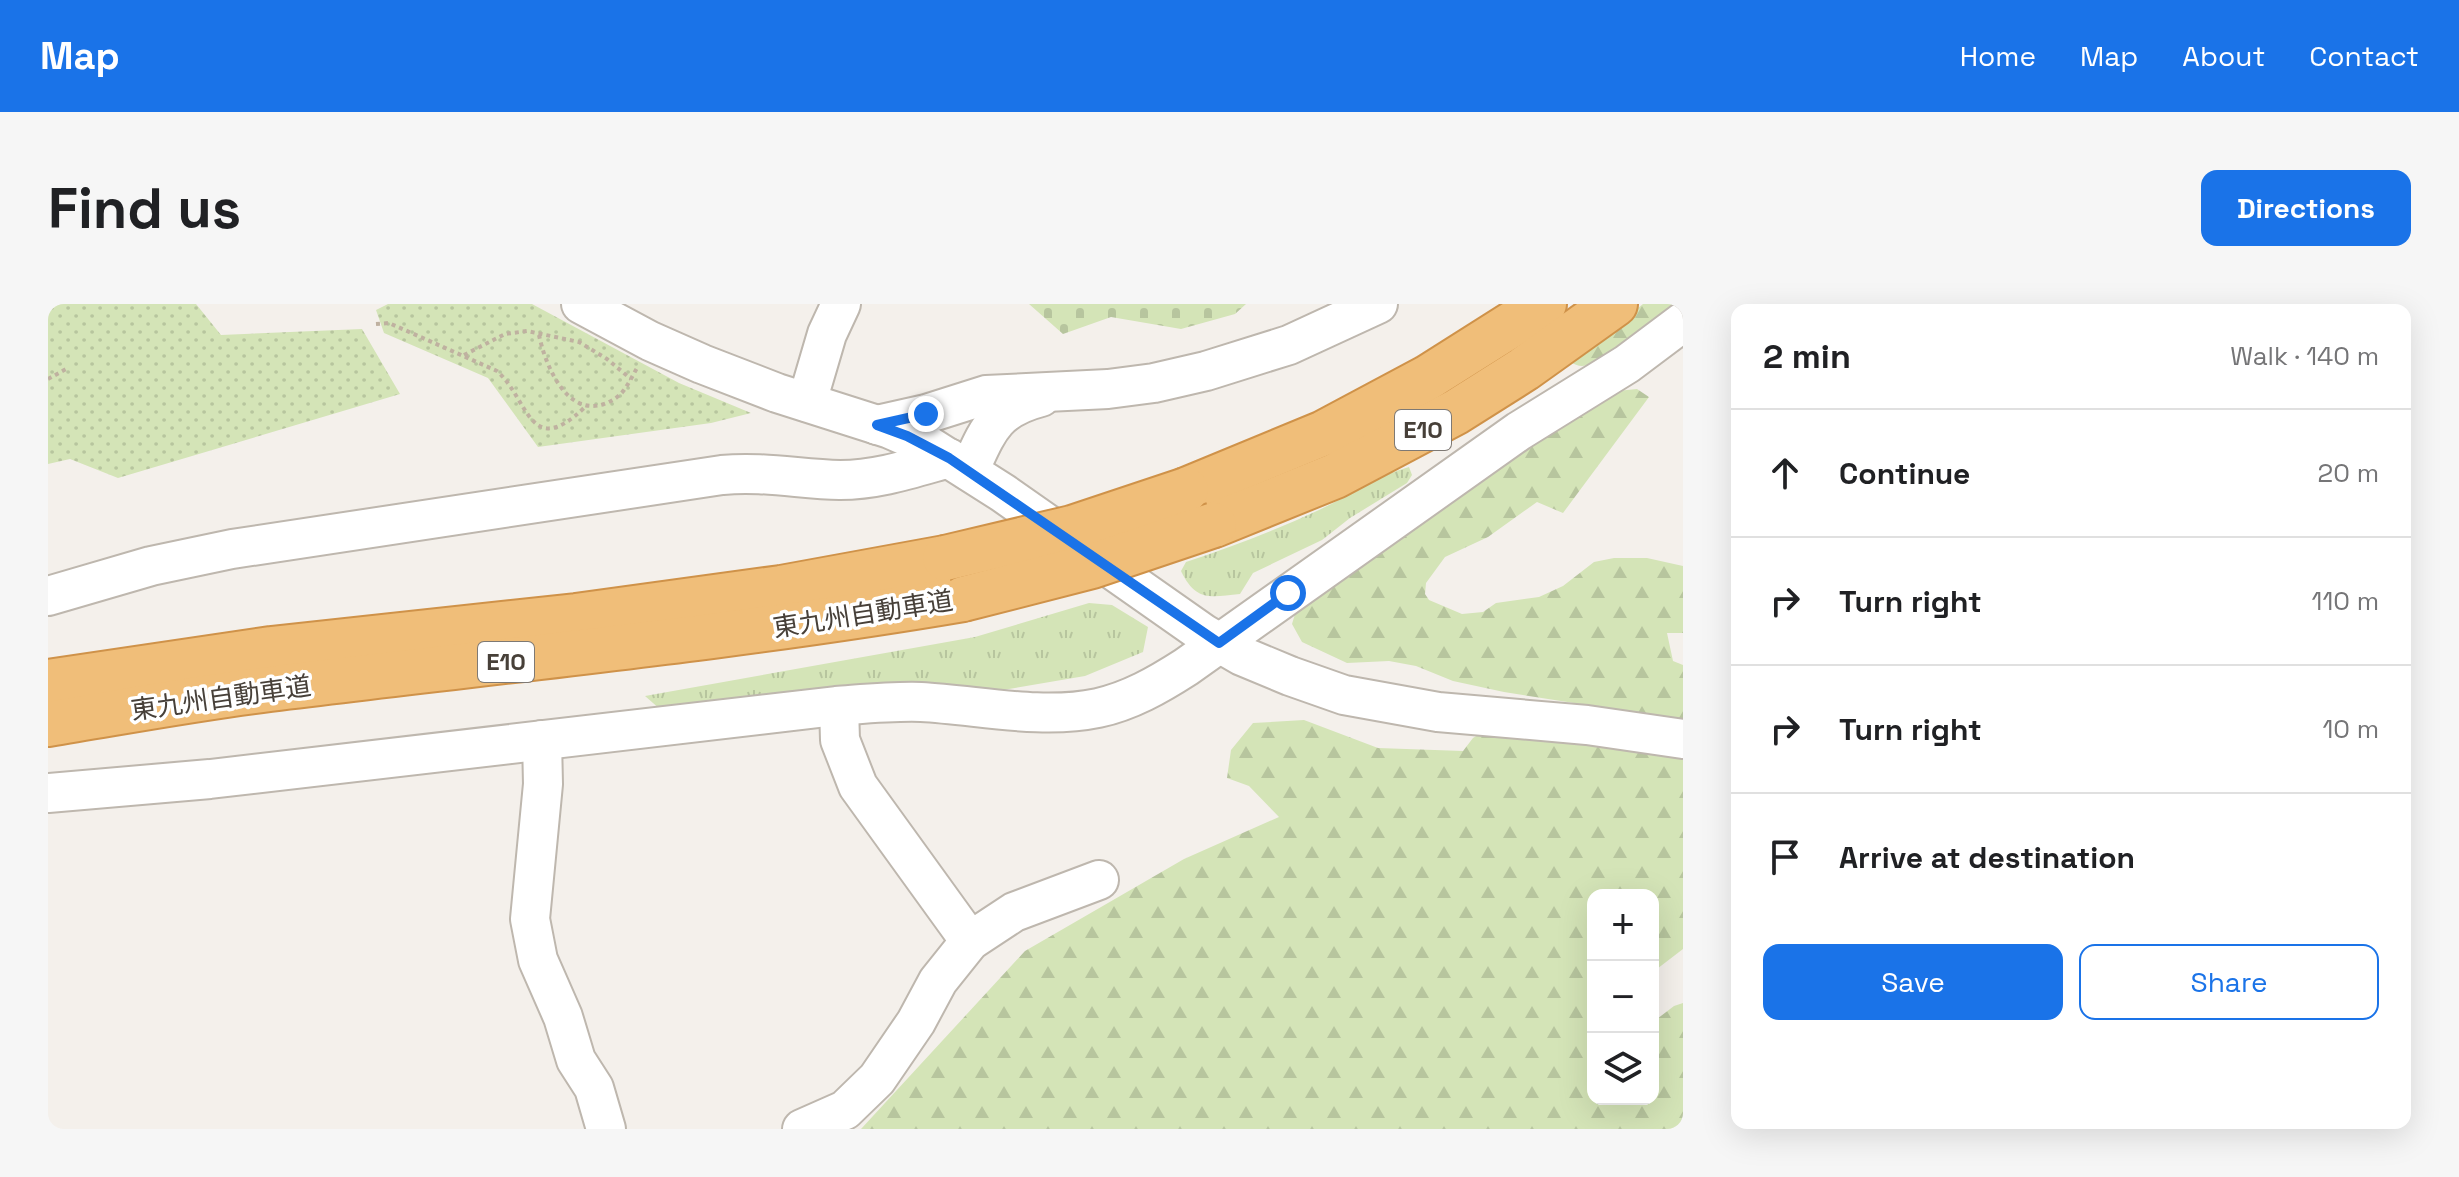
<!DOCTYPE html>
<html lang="en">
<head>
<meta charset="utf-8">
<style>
	body { margin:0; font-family:"Space Grotesk","Noto Sans JP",sans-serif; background:#f6f6f6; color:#202124 }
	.controls { position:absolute; right:24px; bottom:24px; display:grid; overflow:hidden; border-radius:16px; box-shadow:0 8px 32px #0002 }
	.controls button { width:72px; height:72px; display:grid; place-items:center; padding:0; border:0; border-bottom:2px solid #e0e0e0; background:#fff; color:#202124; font:40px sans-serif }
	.stop { position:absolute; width:24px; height:24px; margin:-18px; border:6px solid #1a73e8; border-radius:50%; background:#fff }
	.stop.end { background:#1a73e8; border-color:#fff; box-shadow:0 2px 8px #0008 }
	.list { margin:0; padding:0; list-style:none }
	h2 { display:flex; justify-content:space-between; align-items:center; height:104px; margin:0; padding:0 32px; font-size:34px }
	h2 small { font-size:26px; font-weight:400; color:#757577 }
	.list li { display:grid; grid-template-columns:52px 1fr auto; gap:24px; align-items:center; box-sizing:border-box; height:128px; padding:0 32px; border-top:2px solid #e0e0e0 }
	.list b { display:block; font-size:30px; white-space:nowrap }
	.list em { font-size:26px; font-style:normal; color:#757577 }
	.actions { display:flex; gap:16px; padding:24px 32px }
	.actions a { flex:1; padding:18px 0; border:2px solid #1a73e8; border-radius:16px; text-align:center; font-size:28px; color:#1a73e8 }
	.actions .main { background:#1a73e8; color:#fff }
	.icon { flex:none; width:44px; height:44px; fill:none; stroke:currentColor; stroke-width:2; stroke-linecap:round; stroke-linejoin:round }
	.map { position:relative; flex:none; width:1635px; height:825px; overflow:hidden; border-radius:16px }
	header { display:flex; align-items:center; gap:48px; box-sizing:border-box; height:112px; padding:0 40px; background:#1a73e8; color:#fff }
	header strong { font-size:38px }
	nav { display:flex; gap:44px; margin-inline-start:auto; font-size:28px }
	.intro { display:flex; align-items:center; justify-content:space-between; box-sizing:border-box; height:192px; padding:0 48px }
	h1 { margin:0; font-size:56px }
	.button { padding:20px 36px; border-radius:16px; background:#1a73e8; color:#fff; font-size:28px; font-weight:700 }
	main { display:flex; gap:48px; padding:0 48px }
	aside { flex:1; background:#fff; border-radius:16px; box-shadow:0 8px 32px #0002 }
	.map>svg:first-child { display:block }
	.grass { fill:url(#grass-tufts) }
	.forest { fill:url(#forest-firs) }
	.cemetery { fill:url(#cemetery-stones) }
	.park { fill:url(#park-dots) }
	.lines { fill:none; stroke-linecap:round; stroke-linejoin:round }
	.minor-casing { stroke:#beb7ae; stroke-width:42 }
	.highway-casing { stroke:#cf9249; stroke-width:48 }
	.path { stroke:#bfb1a0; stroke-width:4; stroke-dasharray:4 4; stroke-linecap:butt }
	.minor { stroke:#fff; stroke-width:38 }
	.highway { stroke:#f0be79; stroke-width:44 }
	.highway-bridge-casing { stroke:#cf9249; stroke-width:48; stroke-linecap:butt }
	.highway-bridge { stroke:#f0be79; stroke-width:44 }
	.route { stroke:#1a73e8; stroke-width:10 }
	.labels { text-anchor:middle; stroke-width:7; stroke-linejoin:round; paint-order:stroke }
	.shield { fill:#fff; stroke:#7e7974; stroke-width:2 }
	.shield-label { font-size:24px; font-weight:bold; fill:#474039 }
	.street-label { font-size:26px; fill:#474039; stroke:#fff }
</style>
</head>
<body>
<header>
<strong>Map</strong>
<nav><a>Home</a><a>Map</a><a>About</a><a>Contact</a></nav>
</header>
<div class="intro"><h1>Find us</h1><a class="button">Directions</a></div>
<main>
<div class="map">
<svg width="1635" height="825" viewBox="0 0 1635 825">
	<defs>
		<pattern id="grass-tufts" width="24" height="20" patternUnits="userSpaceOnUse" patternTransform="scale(2)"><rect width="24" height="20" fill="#d4e4b7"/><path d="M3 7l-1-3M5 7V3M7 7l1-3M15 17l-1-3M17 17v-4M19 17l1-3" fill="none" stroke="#b7c59e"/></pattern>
		<pattern id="forest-firs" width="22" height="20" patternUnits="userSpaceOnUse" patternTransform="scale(2)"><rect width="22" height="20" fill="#d4e4b7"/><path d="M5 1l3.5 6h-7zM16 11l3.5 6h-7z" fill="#b7c59e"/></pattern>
		<pattern id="cemetery-stones" width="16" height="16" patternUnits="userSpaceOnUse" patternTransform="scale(2)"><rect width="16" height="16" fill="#d4e4b7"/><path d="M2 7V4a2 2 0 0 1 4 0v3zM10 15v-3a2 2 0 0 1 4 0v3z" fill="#b7c59e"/></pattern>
		<pattern id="park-dots" width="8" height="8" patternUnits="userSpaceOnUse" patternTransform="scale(2)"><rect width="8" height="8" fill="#d4e4b7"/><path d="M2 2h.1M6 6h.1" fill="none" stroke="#b7c59e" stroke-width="1.8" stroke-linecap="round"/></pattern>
	</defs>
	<rect width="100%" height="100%" fill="#f4f0eb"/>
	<g class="grass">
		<path d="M1361,163L1364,171L1359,179L1302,214L1274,236L1205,269L1192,290C1162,293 1148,298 1133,267L1138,258C1183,243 1228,226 1271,206C1301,192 1329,172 1361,163Z"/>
		<polygon points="1041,299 1064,301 1100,323 1095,348 1037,372 931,390 621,413 597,392 927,333"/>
	</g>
	<g class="forest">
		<path d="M1595,0H1625C1608,15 1557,61 1534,62C1530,62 1526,60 1522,58Z"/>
		<polygon points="1589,85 1601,93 1515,209 1489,198 1440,233 1397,253 1378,279 1377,290 1381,296 1414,310 1435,308 1448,299 1491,293 1515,282 1546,258 1566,254 1599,254 1635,262 1635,329 1619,329 1625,357 1635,361 1635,416 1456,388 1405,377 1368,362 1341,357 1299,359 1254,338 1244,320 1250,300 1559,88"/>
		<polygon points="1256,416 1330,444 1415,447 1425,434 1438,426 1635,446 1635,645 1605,668 1605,591 1545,591 1545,795 1605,795 1605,718 1626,702 1635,699 1635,825 813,825 977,647 1136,555 1231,513 1201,482 1179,474 1183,446 1205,419"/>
	</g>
	<polygon class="cemetery" points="981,0 1198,0 1187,10 1133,25 1063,13 1015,30"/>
	<g class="park">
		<polygon points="0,0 148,0 173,31 314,25 352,90 70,174 22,155 0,160"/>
		<polygon points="340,0 484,0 631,79 703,109 663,119 490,143 440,74 336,29 328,6"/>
	</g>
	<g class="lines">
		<g class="minor-casing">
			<g id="minor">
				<polyline points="533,0 602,37 654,60 729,89 842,125 881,142 955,189 1156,330 1194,352 1242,372 1296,391 1390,408 1539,421 1635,435"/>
				<polyline points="759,98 779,30 793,0"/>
				<polyline points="829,121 878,110 938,91 1060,85 1106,79 1158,67 1241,41 1330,0"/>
				<path d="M921,167C940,126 946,105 993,93"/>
				<path d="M0,292L103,262L184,245L674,171C714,167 752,175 792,176C830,176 865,164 901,154"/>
				<polyline points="791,402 792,436 810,482 922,637"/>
				<polyline points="494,436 495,480 482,615 490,656 515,713 528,756 546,784 558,825"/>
				<path d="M0,489L162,475L788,402C816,400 845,397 873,398C930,401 993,416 1050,404C1082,397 1110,381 1138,363L1471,127L1579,60L1635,18"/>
				<polyline points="754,825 797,806 829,775 868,718 890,677 922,637 966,608 1051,576"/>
			</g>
		</g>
		<g class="highway-casing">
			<g id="highway">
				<polyline points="1138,186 1276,129 1379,74 1496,0"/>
				<polyline points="1166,221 1287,172 1408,108 1476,65 1567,0"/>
				<polyline points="0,378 223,345 528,312 733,284 897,254"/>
				<path d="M0,420C74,408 148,394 222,385C454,356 685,334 915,295"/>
			</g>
		</g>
		<g class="path">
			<path d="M328,20L341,19L449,67C481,95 481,157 537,103"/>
			<path d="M491,31C497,60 518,113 556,100C564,97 571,93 576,86C581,79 585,71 589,64"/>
			<polyline points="416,51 457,30 479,27 531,38 559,55 583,75"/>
			<polyline points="0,75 20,64"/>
		</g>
		<use href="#minor" class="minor"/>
		<use href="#highway" class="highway"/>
		<g class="highway-bridge-casing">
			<g id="highway-bridge">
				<polyline points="897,254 1024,224 1138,186"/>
				<polyline points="915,295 1044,262 1166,221"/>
			</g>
		</g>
		<use href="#highway-bridge" class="highway-bridge"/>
	</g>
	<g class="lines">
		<polyline class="route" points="878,110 829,121 859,132 901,154 1171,339 1240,289"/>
	</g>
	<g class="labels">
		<g class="shield">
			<rect x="1347" y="106" width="56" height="40" rx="6"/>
			<rect x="430" y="338" width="56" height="40" rx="6"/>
		</g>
		<g class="shield-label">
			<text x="1375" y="134">E10</text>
			<text x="458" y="366">E10</text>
		</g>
		<g class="street-label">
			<text transform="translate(815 310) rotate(-9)" y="9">東九州自動車道</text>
			<text transform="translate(173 394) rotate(-8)" y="9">東九州自動車道</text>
		</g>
	</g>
</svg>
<div class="controls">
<button>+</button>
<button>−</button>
<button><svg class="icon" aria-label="layers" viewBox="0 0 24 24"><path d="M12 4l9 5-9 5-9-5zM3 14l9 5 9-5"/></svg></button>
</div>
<div class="stop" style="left:1240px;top:289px"></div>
<div class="stop end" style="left:878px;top:110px"></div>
</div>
<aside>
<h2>2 min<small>Walk · 140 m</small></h2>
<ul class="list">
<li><svg class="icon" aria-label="ahead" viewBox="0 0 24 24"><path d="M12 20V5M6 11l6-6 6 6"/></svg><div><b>Continue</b></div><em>20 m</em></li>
<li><svg class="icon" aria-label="right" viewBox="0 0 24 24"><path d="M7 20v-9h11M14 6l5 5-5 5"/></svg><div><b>Turn right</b></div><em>110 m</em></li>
<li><svg class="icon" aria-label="right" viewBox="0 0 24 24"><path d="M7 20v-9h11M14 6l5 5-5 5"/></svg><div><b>Turn right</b></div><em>10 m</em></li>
<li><svg class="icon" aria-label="arrive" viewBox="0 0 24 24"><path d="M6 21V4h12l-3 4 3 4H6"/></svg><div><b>Arrive at destination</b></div></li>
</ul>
<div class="actions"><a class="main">Save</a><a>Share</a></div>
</aside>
</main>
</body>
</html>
